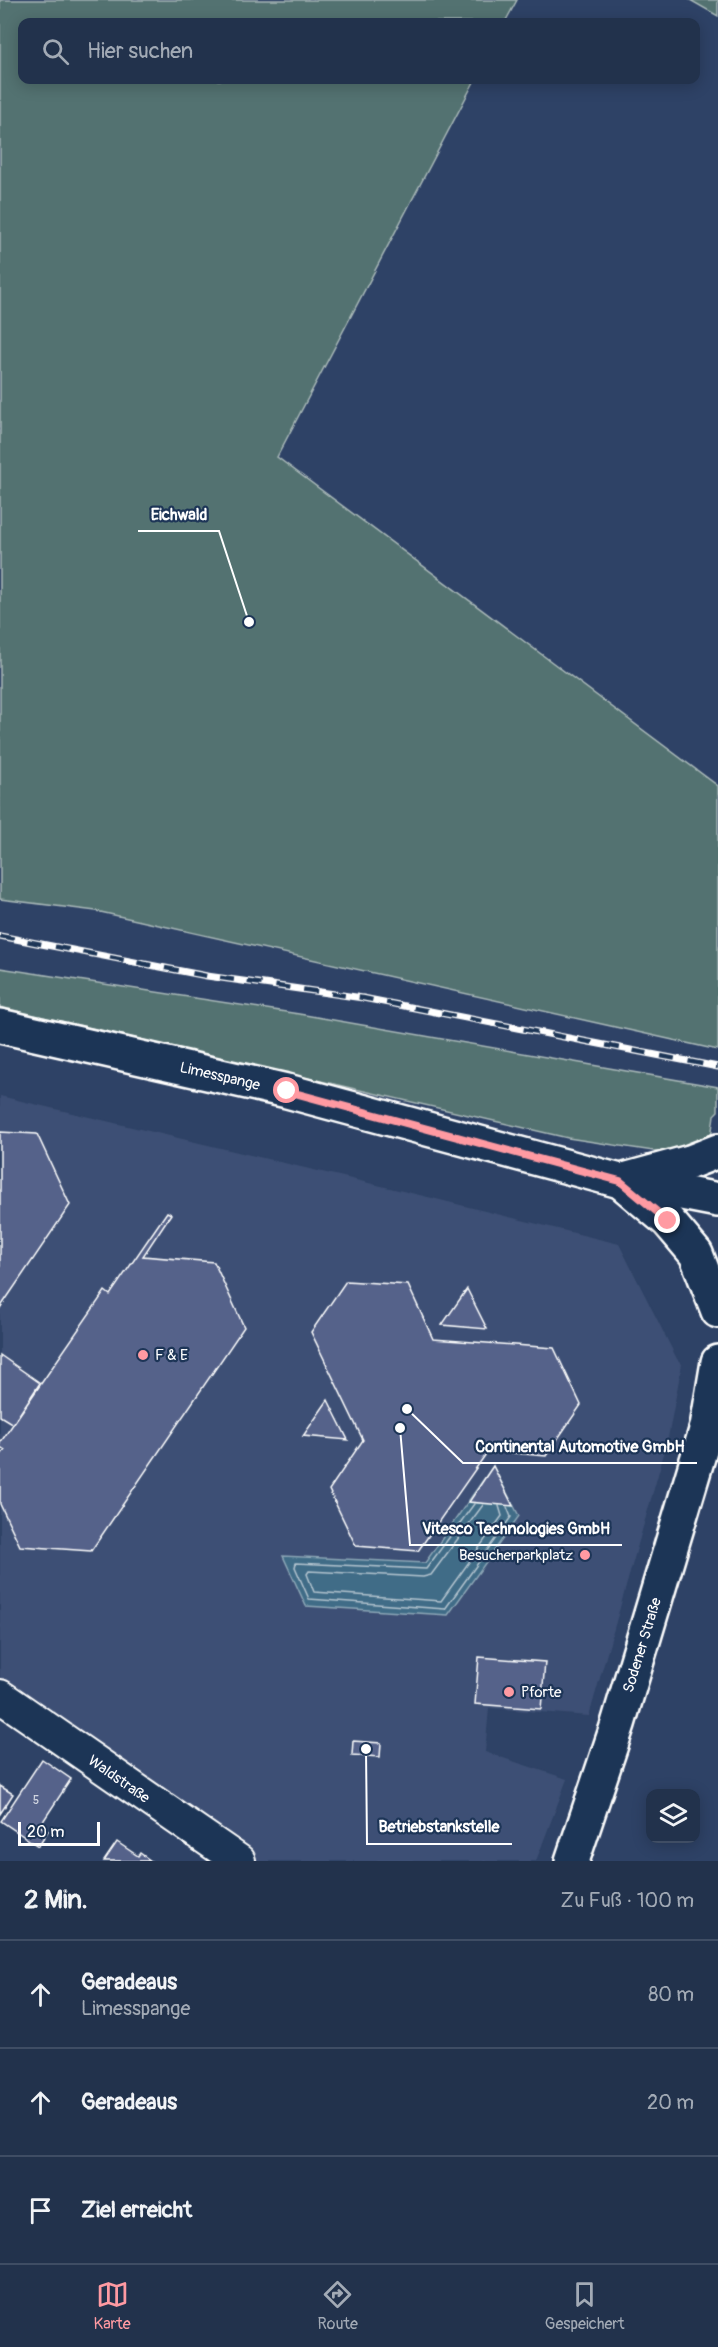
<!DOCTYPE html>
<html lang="de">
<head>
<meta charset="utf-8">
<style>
	body { margin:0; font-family:Pangolin,sans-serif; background:#2a3a53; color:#f1f3f6 }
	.controls { position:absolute; right:18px; bottom:18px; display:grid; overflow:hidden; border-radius:12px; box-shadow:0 3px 15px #0003 }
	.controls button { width:54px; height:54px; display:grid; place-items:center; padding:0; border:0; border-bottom:2px solid #3f4d64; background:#22324c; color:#f1f3f6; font:30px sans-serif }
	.scale { position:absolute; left:18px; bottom:15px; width:82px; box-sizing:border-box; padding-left:6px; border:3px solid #fff; border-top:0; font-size:16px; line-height:21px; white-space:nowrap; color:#fff; -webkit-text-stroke:4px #1d3557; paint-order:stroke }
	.stop { position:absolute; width:18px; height:18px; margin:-14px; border:4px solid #ff9aa2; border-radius:50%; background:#fff }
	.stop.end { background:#ff9aa2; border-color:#fff; box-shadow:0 2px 6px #0008 }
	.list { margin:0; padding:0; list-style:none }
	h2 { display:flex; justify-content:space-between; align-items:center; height:78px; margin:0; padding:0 24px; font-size:26px }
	h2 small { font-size:20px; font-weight:400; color:#a2aab5 }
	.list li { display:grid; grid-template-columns:39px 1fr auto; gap:18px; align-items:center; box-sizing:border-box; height:108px; padding:0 24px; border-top:2px solid #3f4d64 }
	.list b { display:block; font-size:22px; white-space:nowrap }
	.list p { margin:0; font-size:20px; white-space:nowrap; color:#a2aab5 }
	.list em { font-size:20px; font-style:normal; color:#a2aab5 }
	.icon { flex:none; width:33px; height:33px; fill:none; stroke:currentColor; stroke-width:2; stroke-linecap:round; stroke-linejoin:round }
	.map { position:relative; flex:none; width:718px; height:1861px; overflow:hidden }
	.search { position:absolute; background:#22324c; box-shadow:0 3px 15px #0003; left:18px; right:18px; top:18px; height:66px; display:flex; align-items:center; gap:15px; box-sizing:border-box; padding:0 21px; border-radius:12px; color:#a2aab5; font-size:22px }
	.sheet { height:402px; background:#22324c }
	nav { display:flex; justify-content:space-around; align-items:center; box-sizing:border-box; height:84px; border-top:2px solid #3f4d64; background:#22324c; font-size:16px; color:#a2aab5 }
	nav a { display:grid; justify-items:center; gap:3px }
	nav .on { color:#ff9aa2 }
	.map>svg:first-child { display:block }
	.built { fill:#3e5074 }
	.green { fill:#537271; stroke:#a9b8b8; stroke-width:1.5 }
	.water { fill:#416c87; stroke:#8da7b7; stroke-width:1.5 }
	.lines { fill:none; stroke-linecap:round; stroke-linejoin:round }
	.shore { stroke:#b3c4cf; stroke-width:1.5 }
	.building { fill:#55628a; stroke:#fff; stroke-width:1.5 }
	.street-casing { stroke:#fff; stroke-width:36 }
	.secondary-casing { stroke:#fff; stroke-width:38 }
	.street { stroke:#1d3557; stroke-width:32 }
	.secondary { stroke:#1d3557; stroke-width:33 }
	.rail-casing { stroke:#fff; stroke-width:7 }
	.rail { stroke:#1d3557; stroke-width:4.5; stroke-dasharray:14; stroke-linecap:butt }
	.route { stroke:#ff9aa2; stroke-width:8 }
	.poi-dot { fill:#ff9aa2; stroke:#1d3557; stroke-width:2 }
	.labels { text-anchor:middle; stroke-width:4.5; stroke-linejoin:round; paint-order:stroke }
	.number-label { font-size:12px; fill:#d4d8e2 }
	.street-label { font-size:15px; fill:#fff; stroke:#1d3557 }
	.poi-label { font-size:15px; fill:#fff; stroke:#1d3557; text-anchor:start }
	.leader { fill:none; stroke:#fff; stroke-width:2 }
	.callout-dot { fill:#fff; stroke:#1d3557; stroke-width:2 }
	.callout-label { font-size:16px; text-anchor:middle; font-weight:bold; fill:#fff; stroke:#1d3557; stroke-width:4.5; stroke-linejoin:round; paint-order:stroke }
</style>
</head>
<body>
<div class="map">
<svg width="718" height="1861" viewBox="0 0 718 1861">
	<rect width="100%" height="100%" fill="#2e4266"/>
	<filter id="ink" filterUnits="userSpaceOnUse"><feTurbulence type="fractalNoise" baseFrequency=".0167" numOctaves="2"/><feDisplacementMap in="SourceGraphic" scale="12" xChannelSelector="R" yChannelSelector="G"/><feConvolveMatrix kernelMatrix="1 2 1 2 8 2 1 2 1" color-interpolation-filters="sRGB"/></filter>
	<g filter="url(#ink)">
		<polygon class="built" points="0,1096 432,1198 619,1244 677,1359 682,1364 667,1443 589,1716 489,1708 485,1752 567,1779 536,1861 252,1861 0,1684"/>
		<g class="green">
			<polygon points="0,0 517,0 505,22 22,22 22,80 475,80 277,457 718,786 718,1050 96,911 0,899"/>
			<polygon points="690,0 718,0 718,16"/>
			<polygon points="0,968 299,1014 718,1087 718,1111 714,1115 711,1138 673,1154 568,1138 0,1007"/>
		</g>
		<polygon class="water" points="493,1466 519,1516 448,1615 306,1606 283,1556 425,1563"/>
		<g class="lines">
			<g class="shore">
				<polyline points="474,1504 426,1569 296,1563 295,1567 309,1599 445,1609 511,1517 507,1507"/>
				<polyline points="483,1505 431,1575 423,1577 309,1571 307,1574 314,1592 441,1601 502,1516 499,1506"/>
			</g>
		</g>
		<g class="building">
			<polygon points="0,1132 37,1134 70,1205 0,1308"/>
			<polygon points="167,1212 171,1214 143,1256 214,1262 244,1327 91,1551 20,1546 0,1504 0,1456 5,1450 0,1447 0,1443 105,1291 110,1295"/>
			<polygon points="346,1281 408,1285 433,1339 554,1348 581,1405 546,1456 488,1451 418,1551 356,1546 329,1490 363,1440 311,1332"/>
			<polygon points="467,1289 487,1329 442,1325"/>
			<polygon points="0,1355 40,1383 13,1424 0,1416"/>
			<polygon points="328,1400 348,1440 303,1436"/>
			<polygon points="493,1466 513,1506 469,1502"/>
			<polygon points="479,1657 545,1662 541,1709 475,1704"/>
			<polygon points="353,1741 381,1743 380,1757 352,1755"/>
			<polygon points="42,1759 71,1779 40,1826 48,1831 38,1846 1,1821"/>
			<polygon points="0,1786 13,1794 0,1814"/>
			<polygon points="117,1842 138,1856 140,1853 151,1861 104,1861"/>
		</g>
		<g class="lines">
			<g class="street-casing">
				<polyline id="street" points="0,1696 239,1861"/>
			</g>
			<g class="secondary-casing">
				<g id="secondary">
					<polyline points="0,1026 287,1091 620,1181 718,1200"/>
					<polyline points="628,1179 690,1162 718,1151"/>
					<polyline points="624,1184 668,1221 696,1254 718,1311"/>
					<polyline points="572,1861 618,1724 707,1427 718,1362"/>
				</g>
			</g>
			<use href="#street" class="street"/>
			<use href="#secondary" class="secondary"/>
			<g class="rail-casing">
				<polyline id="rail" points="0,936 207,976 363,998 718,1067"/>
			</g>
			<use href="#rail" class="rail"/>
		</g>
	</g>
	<g class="lines" filter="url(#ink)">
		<polyline class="route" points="287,1091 620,1181 668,1221"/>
	</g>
	<g class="poi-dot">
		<circle cx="143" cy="1355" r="6"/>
		<circle cx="585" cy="1555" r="6"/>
		<circle cx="509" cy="1692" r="6"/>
	</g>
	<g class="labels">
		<g class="number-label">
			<text x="36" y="1804">5</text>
		</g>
		<g class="street-label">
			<text transform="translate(220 1076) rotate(13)" y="5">Limesspange</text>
			<text transform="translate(642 1645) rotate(-73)" y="5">Sodener Straße</text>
			<text transform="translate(119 1779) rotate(35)" y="5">Waldstraße</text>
		</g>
		<g class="poi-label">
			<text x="155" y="1360">F &amp; E</text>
			<text x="573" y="1560" text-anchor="end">Besucherparkplatz</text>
			<text x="521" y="1697">Pforte</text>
		</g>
	</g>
	<path class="leader" d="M249 622L219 531H138M407 1409L463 1463H697M400 1428L410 1545H622M366 1749L367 1844H512"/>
	<g class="callout-dot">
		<circle cx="249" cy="622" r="6"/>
		<circle cx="407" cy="1409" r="6"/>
		<circle cx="400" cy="1428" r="6"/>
		<circle cx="366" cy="1749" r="6"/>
	</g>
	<g class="callout-label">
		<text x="179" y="520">Eichwald</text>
		<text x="580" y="1452">Continental Automotive GmbH</text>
		<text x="516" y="1534">Vitesco Technologies GmbH</text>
		<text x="439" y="1832">Betriebstankstelle</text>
	</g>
</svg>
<div class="controls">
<button><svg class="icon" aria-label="layers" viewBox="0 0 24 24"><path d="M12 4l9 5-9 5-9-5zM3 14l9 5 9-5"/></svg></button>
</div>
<div class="scale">20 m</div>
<div class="stop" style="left:287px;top:1091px"></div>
<div class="stop end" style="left:668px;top:1221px"></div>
<div class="search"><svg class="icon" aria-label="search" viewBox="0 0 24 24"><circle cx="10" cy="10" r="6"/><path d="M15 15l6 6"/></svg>Hier suchen</div>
</div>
<section class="sheet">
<h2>2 Min.<small>Zu Fuß · 100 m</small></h2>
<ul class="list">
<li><svg class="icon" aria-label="ahead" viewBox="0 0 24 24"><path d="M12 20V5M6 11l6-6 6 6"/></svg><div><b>Geradeaus</b><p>Limesspange</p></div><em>80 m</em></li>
<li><svg class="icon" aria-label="ahead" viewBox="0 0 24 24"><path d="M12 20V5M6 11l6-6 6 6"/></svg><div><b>Geradeaus</b></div><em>20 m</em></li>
<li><svg class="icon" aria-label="arrive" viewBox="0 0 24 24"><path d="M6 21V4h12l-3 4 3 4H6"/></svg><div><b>Ziel erreicht</b></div></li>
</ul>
</section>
<nav>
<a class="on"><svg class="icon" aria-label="map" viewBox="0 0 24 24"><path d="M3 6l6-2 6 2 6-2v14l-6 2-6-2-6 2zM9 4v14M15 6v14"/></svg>Karte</a>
<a><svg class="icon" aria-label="directions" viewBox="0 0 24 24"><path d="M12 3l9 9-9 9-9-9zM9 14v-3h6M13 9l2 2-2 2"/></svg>Route</a>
<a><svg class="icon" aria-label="saved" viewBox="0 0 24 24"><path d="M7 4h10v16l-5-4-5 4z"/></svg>Gespeichert</a>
</nav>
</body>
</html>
